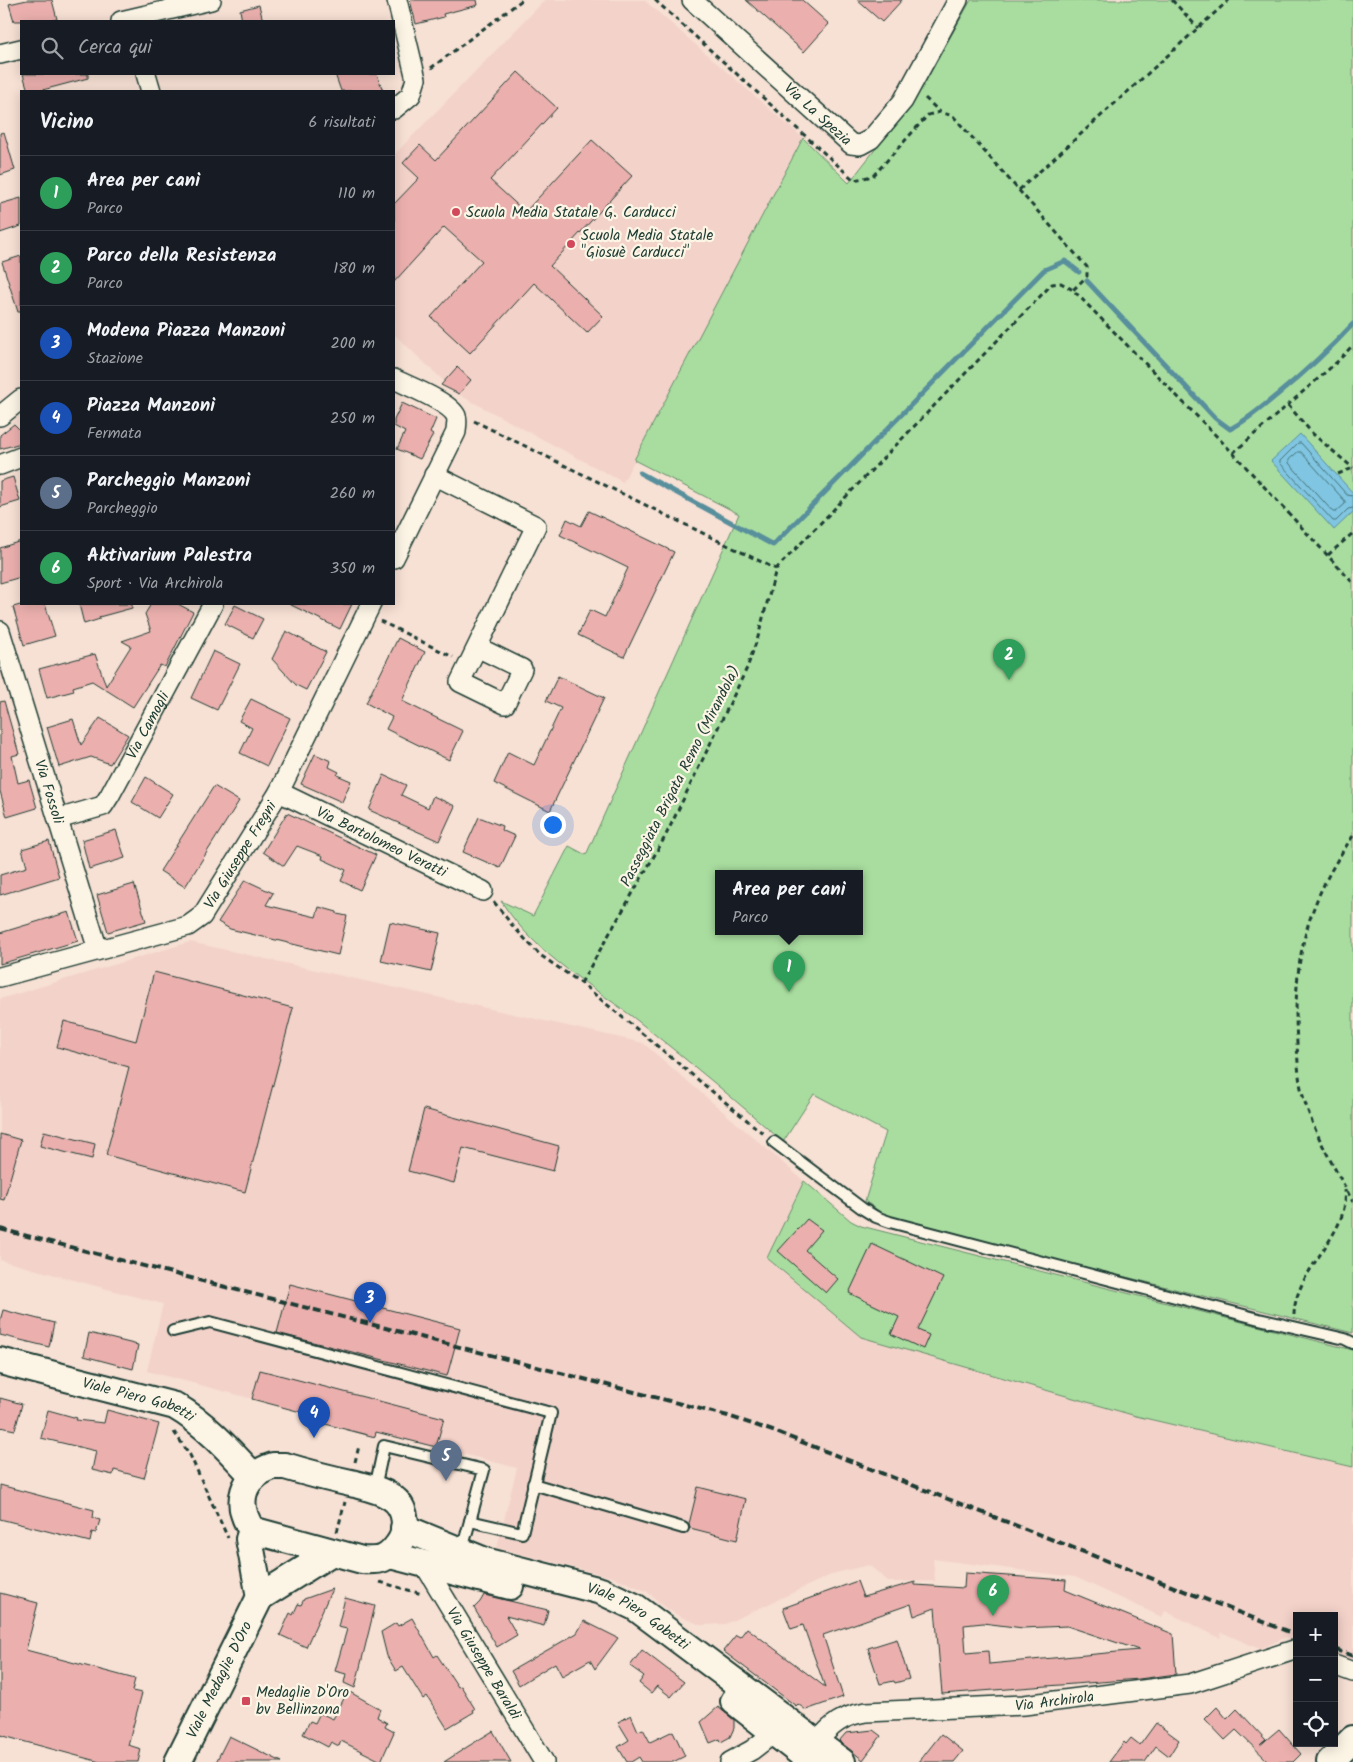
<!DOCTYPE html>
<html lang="it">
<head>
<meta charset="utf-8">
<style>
	body { margin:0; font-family:Kalam,sans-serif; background:#20242c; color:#f1f3f6 }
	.controls { position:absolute; right:15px; bottom:15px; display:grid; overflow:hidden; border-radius:0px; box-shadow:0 2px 12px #0003 }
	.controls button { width:45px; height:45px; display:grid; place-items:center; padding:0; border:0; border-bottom:1px solid #363941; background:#171b24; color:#f1f3f6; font:25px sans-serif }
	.you { position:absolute; left:552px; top:824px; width:18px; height:18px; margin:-12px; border:4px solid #fff; border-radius:50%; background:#1a73e8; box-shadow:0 0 0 8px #1a73e833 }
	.badge { display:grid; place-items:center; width:32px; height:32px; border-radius:50%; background:#ea580c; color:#fff; font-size:16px; font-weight:700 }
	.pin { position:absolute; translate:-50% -41px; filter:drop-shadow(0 1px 2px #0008) }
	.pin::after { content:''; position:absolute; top:26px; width:18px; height:15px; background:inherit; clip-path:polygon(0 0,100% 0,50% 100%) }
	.popup { position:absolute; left:715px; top:870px; width:148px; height:65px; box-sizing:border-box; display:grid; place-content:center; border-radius:0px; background:#171b24; filter:drop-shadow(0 1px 4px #0005); font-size:16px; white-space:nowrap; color:#9ea1a6 }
	.popup b { font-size:19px; color:#f1f3f6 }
	.popup::after { content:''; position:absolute; left:50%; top:100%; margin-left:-10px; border:10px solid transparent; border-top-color:#171b24 }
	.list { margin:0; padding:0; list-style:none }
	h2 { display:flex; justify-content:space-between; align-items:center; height:65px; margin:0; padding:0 20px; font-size:21px }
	h2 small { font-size:16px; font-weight:400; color:#9ea1a6 }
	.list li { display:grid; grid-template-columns:32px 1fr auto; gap:15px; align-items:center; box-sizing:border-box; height:75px; padding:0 20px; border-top:1px solid #363941 }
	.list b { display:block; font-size:19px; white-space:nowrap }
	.list p { margin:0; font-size:16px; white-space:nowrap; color:#9ea1a6 }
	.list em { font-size:16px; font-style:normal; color:#9ea1a6 }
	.icon { flex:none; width:28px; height:28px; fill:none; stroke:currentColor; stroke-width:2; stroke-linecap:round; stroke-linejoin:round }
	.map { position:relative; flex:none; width:1353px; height:1762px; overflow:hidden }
	.search { position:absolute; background:#171b24; box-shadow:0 2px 12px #0003; left:20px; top:20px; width:375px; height:55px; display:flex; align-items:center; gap:12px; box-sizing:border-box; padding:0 18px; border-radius:0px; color:#9ea1a6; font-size:19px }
	.panel { position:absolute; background:#171b24; box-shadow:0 2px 12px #0003; left:20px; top:90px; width:375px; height:515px; border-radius:0px }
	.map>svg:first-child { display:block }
	.built { fill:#f3d2c9 }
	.green { fill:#a9dd9f; stroke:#648d6a; fill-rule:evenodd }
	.water { fill:#80c5e1; stroke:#598f9c }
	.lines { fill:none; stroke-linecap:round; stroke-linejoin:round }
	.shore { stroke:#467379; stroke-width:1 }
	.stream { stroke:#598f9c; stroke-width:5 }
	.building { fill:#ebb0ae; stroke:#1f3d34; fill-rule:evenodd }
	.lane-casing { stroke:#1f3d34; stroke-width:14 }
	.street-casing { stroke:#1f3d34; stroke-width:22 }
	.secondary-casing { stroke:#1f3d34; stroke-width:30 }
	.path { stroke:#1f3d34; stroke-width:3; stroke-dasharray:5 4; stroke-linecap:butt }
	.lane { stroke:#fcf5e5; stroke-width:10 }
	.street { stroke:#fcf5e5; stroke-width:19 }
	.secondary { stroke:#fcf5e5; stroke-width:26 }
	.rail { stroke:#1f3d34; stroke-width:4; stroke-dasharray:8 4; stroke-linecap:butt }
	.poi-dot { fill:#d1495b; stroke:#fcf5e5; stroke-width:2 }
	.labels { text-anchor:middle; stroke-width:4.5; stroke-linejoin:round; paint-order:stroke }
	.street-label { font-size:15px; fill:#1f3d34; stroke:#fcf5e5 }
	.poi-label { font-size:15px; fill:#1f3d34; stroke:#fcf5e5; text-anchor:start }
</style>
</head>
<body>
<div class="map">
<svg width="1353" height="1762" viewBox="0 0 1353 1762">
	<rect width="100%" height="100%" fill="#f7e0d4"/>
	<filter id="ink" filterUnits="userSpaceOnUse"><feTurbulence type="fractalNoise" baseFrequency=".02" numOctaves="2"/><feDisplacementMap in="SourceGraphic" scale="10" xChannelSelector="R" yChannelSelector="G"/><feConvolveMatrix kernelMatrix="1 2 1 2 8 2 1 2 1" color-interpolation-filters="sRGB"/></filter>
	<g filter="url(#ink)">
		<g class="built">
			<polygon points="545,0 644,0 803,138 623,482 441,385 444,381 394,334 394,155"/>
			<polygon points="190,942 643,1043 804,1181 767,1258 1136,1416 1353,1467 1353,1665 1334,1657 1334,1616 1297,1616 1297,1641 1286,1637 1260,1649 1221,1632 1220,1638 1165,1611 1162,1617 1075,1577 933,1559 935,1581 889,1582 869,1565 835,1573 725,1624 701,1625 681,1617 666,1608 646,1591 616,1578 497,1548 517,1468 147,1371 163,1304 0,1260 0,999"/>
		</g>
		<g class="green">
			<path d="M971,0H1353V1333L907,1223L880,1212L865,1201L886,1132L814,1094L783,1142C738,1102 691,1063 643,1025C592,984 538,958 501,901L533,916L569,846L586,855L739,514L634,460L803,138L849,183L919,93ZM719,873H859V931H719Z"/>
			<polygon points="804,1181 851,1221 861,1226 1353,1350 1353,1467 1136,1416 861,1337 767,1258"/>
		</g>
		<polygon class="water" points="1300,434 1353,493 1353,512 1334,530 1271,461"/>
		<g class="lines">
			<g class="shore">
				<polygon points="1298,452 1301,452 1345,501 1345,504 1336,512 1333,512 1289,463 1289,460"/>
				<polyline points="1353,496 1347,495 1301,443 1298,443 1280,461 1280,463 1333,521 1336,521 1348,509 1353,508"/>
			</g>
			<g class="stream">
				<path d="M1087,281L1215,418L1230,429C1248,420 1262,407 1277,395C1304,373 1329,350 1353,324"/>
				<polyline points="640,473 773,545 1044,270 1065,261 1079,272"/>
			</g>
		</g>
		<g class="building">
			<polygon points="27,0 52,0 57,19 50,21 14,21 9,4"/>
			<polygon points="410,0 477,0 478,5 443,14 444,17 416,24"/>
			<polygon points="746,0 802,0 829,24 804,52"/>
			<polygon points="857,0 902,0 882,22"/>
			<polygon points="259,5 263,21 242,21 240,10"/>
			<polygon points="518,72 557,108 490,180 525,212 592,140 632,176 550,266 603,316 587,333 534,283 470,353 431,317 482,261 444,227 394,282 394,204 419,178 403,163 420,145 436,160"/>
			<polygon points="23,74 88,74 88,78 39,91 28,91"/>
			<polygon points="335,74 377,74 383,91 341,91"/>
			<polygon points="4,132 15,170 0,175 0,133"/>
			<polygon points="21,198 21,226 0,233 0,204"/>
			<polygon points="21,256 21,312 18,312 2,262"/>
			<polygon points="457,367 471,380 459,394 441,385"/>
			<polygon points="402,403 436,419 430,433 433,435 420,459 397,449 405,432 394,426 394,420"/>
			<polygon points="14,424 21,431 21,443 0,449 0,435"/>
			<polygon points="13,477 20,501 0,507 0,481"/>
			<polygon points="589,511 674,552 624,657 578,635 590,610 605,617 628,568 560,535 567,519 581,526"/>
			<polygon points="21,541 21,577 0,583 0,548"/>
			<polygon points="24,604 45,604 55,636 24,645 13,607"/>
			<polygon points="79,604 132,604 132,608 99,617 100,619 84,624"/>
			<polygon points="151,604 178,604 193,612 165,667 160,665 133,707 92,681 73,687 74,691 47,698 39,669 95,654 106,686 131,646 122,641 151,631 145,614"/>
			<polygon points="289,604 352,604 340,629"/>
			<polygon points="235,605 263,619 253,638 225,624"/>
			<polygon points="286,631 326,652 306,690 296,685 272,659"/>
			<polygon points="398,638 425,652 402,701 463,731 449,760 386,729 392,717 366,703"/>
			<polygon points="213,651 240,664 217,710 191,698"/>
			<polygon points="558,676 604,698 550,811 494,783 508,752 534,765 561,708 546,701"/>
			<polygon points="251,699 290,718 267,766 240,753 252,728 239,721"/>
			<polygon points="4,701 19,754 12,756 18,783 29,780 37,808 7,817 0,791 0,702"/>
			<polygon points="100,718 128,735 110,764 91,757 59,767 47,727 73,719 81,745"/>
			<polygon points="315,754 331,761 329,767 339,772 337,775 351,781 342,802 301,784"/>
			<polygon points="384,775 406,785 401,795 428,808 433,796 455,806 439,841 369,810"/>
			<polygon points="146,777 173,794 158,818 132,802"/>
			<polygon points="214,786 239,801 185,887 160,871"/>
			<polygon points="287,813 376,855 360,890 341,881 346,870 322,859 323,856 297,846 284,866 263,852"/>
			<polygon points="479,817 502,826 501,830 515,836 500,868 463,852"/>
			<polygon points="116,830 125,858 89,869 82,840"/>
			<polygon points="49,841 59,877 0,895 0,875 27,867 22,849"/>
			<polygon points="245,880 273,893 266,905 316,917 319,907 337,912 337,914 347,916 338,955 230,929 218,922"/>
			<polygon points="134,884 146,921 108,932 97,895"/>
			<polygon points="69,912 78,941 0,964 0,933"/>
			<polygon points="390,922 440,933 431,972 381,961"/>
			<polygon points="154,972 293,1008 245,1192 106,1155 129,1067 57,1047 64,1021 136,1041"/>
			<polygon points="424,1109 559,1146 553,1171 463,1148 454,1183 408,1171"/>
			<polygon points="44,1131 95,1144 92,1159 40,1146"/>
			<polygon points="0,1134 21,1140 4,1200 0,1199"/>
			<polygon points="807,1219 822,1230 805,1250 838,1279 826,1293 778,1251"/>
			<polygon points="872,1244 943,1278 918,1330 929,1335 923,1349 891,1334 899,1317 849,1293"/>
			<polygon points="290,1284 460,1328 447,1376 277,1333"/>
			<polygon points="3,1310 54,1323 49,1347 0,1335 0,1321"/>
			<polygon points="89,1333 138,1345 133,1369 84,1356"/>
			<polygon points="260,1370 444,1418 436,1447 376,1432 375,1437 310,1420 312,1415 252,1399"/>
			<polygon points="0,1398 22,1404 15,1430 0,1427"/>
			<polygon points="48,1410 77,1418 76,1420 104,1423 107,1410 159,1424 144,1478 114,1470 113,1475 92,1470 96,1451 41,1438"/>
			<polygon points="0,1485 94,1510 93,1518 100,1520 96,1533 92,1532 90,1542 0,1519"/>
			<polygon points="698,1487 746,1499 737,1540 690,1528 689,1524"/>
			<path d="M965,1573L1066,1580L1065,1590L1173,1634L1176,1674L1139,1679L942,1694L935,1608L914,1616L911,1604L823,1635L843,1697L806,1710L798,1704L796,1706L723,1651L736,1635L740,1637L747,1628L825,1687L803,1625L791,1629L783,1608L857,1581L863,1597L915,1582V1585L964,1588ZM983,1623L1023,1628L1067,1626L1139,1650L989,1664L988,1651L966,1653L964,1625Z"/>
			<polygon points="332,1589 306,1647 280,1635 290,1613 293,1615 298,1604 301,1605 304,1599"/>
			<polygon points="0,1593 38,1603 26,1650 135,1679 132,1691 142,1693 128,1745 141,1749 138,1762 100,1762 0,1735"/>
			<polygon points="484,1595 548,1610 544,1626 506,1616 517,1635 497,1647 474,1608 480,1602"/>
			<polygon points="345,1598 375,1606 355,1688 344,1683 346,1674 335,1671 347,1629 338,1627"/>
			<polygon points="412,1618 434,1657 437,1655 458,1687 461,1686 475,1709 473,1710 474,1712 447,1728 427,1696 423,1699 403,1667 396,1671 387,1656 381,1632 396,1623 398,1626"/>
			<polygon points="584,1621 618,1638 595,1669 590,1660 562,1676 555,1663 519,1685 511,1671 577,1633"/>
			<polygon points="897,1639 909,1679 895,1683 894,1681 880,1684 868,1648"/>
			<polygon points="642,1650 684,1682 671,1697 657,1686 651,1693 639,1683 644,1676 630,1666"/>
			<polygon points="348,1691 380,1709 377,1717 387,1723 385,1727 394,1732 381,1761 341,1741 339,1746 331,1742 328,1747 303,1734 310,1721 315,1723 320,1713 333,1719"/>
			<polygon points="718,1707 734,1720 734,1728 730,1737 721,1742 720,1739 710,1743 701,1722"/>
			<polygon points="1217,1707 1227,1719 1237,1709 1266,1740 1260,1745 1279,1729 1301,1754 1293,1762 1269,1762 1236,1730 1225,1740 1205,1719"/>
			<polygon points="631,1715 638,1731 643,1729 650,1742 673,1731 685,1756 673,1762 642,1762 639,1757 631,1762 627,1762 618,1747 629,1740 618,1722"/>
			<polygon points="1156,1723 1179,1740 1169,1756 1156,1746 1145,1762 1109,1762 1124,1742 1126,1744 1131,1738 1140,1745"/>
			<polygon points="873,1730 881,1736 863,1760 839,1741 846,1733"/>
			<polygon points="493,1731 511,1762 444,1762 467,1747"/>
			<polygon points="941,1734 963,1751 954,1762 919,1762"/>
			<polygon points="229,1736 282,1762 216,1762"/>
		</g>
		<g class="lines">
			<g class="lane-casing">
				<g id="lane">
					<polyline points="774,1142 863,1209 876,1217 890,1222 1259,1319 1345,1339 1353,1343"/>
					<polyline points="173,1331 210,1322 551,1413 522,1533 470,1521"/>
					<polyline points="533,1484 683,1528"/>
					<polyline points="375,1488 384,1446 484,1470 462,1550"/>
				</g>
			</g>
			<g class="street-casing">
				<g id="street">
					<path id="s1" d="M692,0L851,144L860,145L871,139L903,101L958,0"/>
					<polyline points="121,21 211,0"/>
					<polyline points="0,54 21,49"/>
					<polyline points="146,74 151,91"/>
					<polyline points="394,109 411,95 416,79 397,0"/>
					<path d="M394,379C408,386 450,402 456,416C458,421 456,427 456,432L394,558"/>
					<polyline points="0,416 21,399"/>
					<polyline points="0,465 21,457"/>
					<polyline points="434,475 536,526 460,682 505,704 522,669 477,647"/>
					<path id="s2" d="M0,631L98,950"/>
					<path id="s3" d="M279,792L483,891"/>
					<path id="s4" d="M58,819L103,806L110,795L213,604"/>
					<path id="s5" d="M0,977L188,926L202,916L279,792L371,604"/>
					<path id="s6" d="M424,1564L544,1762"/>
					<polyline points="1334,1665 1353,1672"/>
					<path id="s7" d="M817,1742C832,1724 842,1716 866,1712L1024,1705L1190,1684L1294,1650L1297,1651"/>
					<polyline points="730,1762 752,1750 774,1733"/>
				</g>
			</g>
			<g class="secondary-casing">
				<g id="secondary">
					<path id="s8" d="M0,1361L175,1406C206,1424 230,1451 254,1477"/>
					<path d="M273,1466H285C308,1473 332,1479 355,1484C367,1487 381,1490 391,1497C407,1507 409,1531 398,1545C387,1560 380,1561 362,1560L252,1530C234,1503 242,1476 273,1466Z"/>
					<path id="s9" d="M404,1528L485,1561L601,1591L635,1607L842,1762"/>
					<polyline points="252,1530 249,1539 260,1597"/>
					<polyline points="390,1555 510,1586"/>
					<polyline points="734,1701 812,1762"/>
					<path id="s10" d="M178,1762L260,1597L332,1552"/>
					<polyline points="1330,1762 1353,1739"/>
				</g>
			</g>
			<g class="path">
				<polyline points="655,0 854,180 873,176 928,115 940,112 953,116 1087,267 1087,276 1073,290"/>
				<polyline points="1172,0 1198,28"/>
				<polyline points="431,68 522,0"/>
				<polyline points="925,98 940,112"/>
				<polyline points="1019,190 1229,0"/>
				<polyline points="1288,405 1313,434 1353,468"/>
				<polyline points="474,421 776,569"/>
				<polyline points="1233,453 1337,362 1353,345"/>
				<polyline points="1338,474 1353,468"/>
				<polyline points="1328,555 1353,533"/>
				<polyline points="380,621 453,657"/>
				<path d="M1353,836C1306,903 1292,961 1297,1043C1298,1062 1298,1082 1304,1099C1315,1136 1335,1168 1353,1202"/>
				<polyline points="494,902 512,925 540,955 581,983 765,1135"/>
				<polyline points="581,983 665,837 747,668 758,637 776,569 1052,284 1061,283 1073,290 1233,453 1353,583"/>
				<path d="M1294,1315C1295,1268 1350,1236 1345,1190"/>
				<polyline points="174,1432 190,1455 228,1538"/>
				<polyline points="355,1462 359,1446"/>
				<polyline points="337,1532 345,1502"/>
				<polyline points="380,1582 422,1594"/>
			</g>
			<use href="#lane" class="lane"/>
			<use href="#street" class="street"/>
			<use href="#secondary" class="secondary"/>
			<g class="rail">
				<polyline points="0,1229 728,1416 776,1432 1297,1635"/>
				<polyline points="1334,1649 1353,1656"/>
			</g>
		</g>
	</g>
	<g class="poi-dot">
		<circle cx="456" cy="212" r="5"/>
		<circle cx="571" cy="244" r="5"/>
		<rect x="241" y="1696" width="10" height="10" rx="2.5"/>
	</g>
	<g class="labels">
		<g class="street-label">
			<text dy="5" stroke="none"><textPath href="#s1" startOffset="170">Via La Spezia</textPath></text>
			<text dy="5" stroke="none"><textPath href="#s4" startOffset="139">Via Camogli</textPath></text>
			<text transform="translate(680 776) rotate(-63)" y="5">Passeggiata Brigata Remo (Mirandola)</text>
			<text dy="5" stroke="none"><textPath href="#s2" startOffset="168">Via Fossoli</textPath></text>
			<text dy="5" stroke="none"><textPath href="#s3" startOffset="114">Via Bartolomeo Veratti</textPath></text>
			<text dy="5" stroke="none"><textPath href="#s5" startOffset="284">Via Giuseppe Fregni</textPath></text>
			<text dy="5" stroke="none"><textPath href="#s8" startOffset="144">Viale Piero Gobetti</textPath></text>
			<text dy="5" stroke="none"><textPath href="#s9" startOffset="252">Viale Piero Gobetti</textPath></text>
			<text dy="5" stroke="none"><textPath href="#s6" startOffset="116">Via Giuseppe Baraldi</textPath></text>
			<text dy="5" stroke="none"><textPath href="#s10" startOffset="92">Viale Medaglie D'Oro</textPath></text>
			<text dy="5" stroke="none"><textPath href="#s7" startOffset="248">Via Archirola</textPath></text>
		</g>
		<g class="poi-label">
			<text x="466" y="217">Scuola Media Statale G. Carducci</text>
			<text x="581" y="240">Scuola Media Statale<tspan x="581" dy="17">"Giosuè Carducci"</tspan></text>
			<text x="256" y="1697">Medaglie D'Oro<tspan x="256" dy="17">bv Bellinzona</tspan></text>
		</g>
	</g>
</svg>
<div class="controls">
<button>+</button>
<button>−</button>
<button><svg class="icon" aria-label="locate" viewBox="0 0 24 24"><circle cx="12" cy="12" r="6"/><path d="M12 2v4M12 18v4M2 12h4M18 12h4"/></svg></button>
</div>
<div class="you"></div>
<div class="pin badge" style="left:789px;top:992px;background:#2e9e5b">1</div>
<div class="popup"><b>Area per cani</b>Parco</div>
<div class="pin badge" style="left:1009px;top:680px;background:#2e9e5b">2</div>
<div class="pin badge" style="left:370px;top:1323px;background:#1a4fb4">3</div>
<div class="pin badge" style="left:314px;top:1438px;background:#1a4fb4">4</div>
<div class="pin badge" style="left:446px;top:1481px;background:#5c6f8a">5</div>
<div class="pin badge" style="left:993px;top:1616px;background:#2e9e5b">6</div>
<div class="search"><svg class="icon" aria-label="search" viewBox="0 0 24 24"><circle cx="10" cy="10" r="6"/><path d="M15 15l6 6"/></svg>Cerca qui</div>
<section class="panel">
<h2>Vicino<small>6 risultati</small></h2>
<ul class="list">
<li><span class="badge" style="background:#2e9e5b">1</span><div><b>Area per cani</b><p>Parco</p></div><em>110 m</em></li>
<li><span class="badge" style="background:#2e9e5b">2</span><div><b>Parco della Resistenza</b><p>Parco</p></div><em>180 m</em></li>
<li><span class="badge" style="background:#1a4fb4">3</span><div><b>Modena Piazza Manzoni</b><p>Stazione</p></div><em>200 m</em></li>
<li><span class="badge" style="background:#1a4fb4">4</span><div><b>Piazza Manzoni</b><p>Fermata</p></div><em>250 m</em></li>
<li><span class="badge" style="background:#5c6f8a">5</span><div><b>Parcheggio Manzoni</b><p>Parcheggio</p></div><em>260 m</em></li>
<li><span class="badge" style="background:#2e9e5b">6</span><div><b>Aktivarium Palestra</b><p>Sport · Via Archirola</p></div><em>350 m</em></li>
</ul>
</section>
</div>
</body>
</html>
